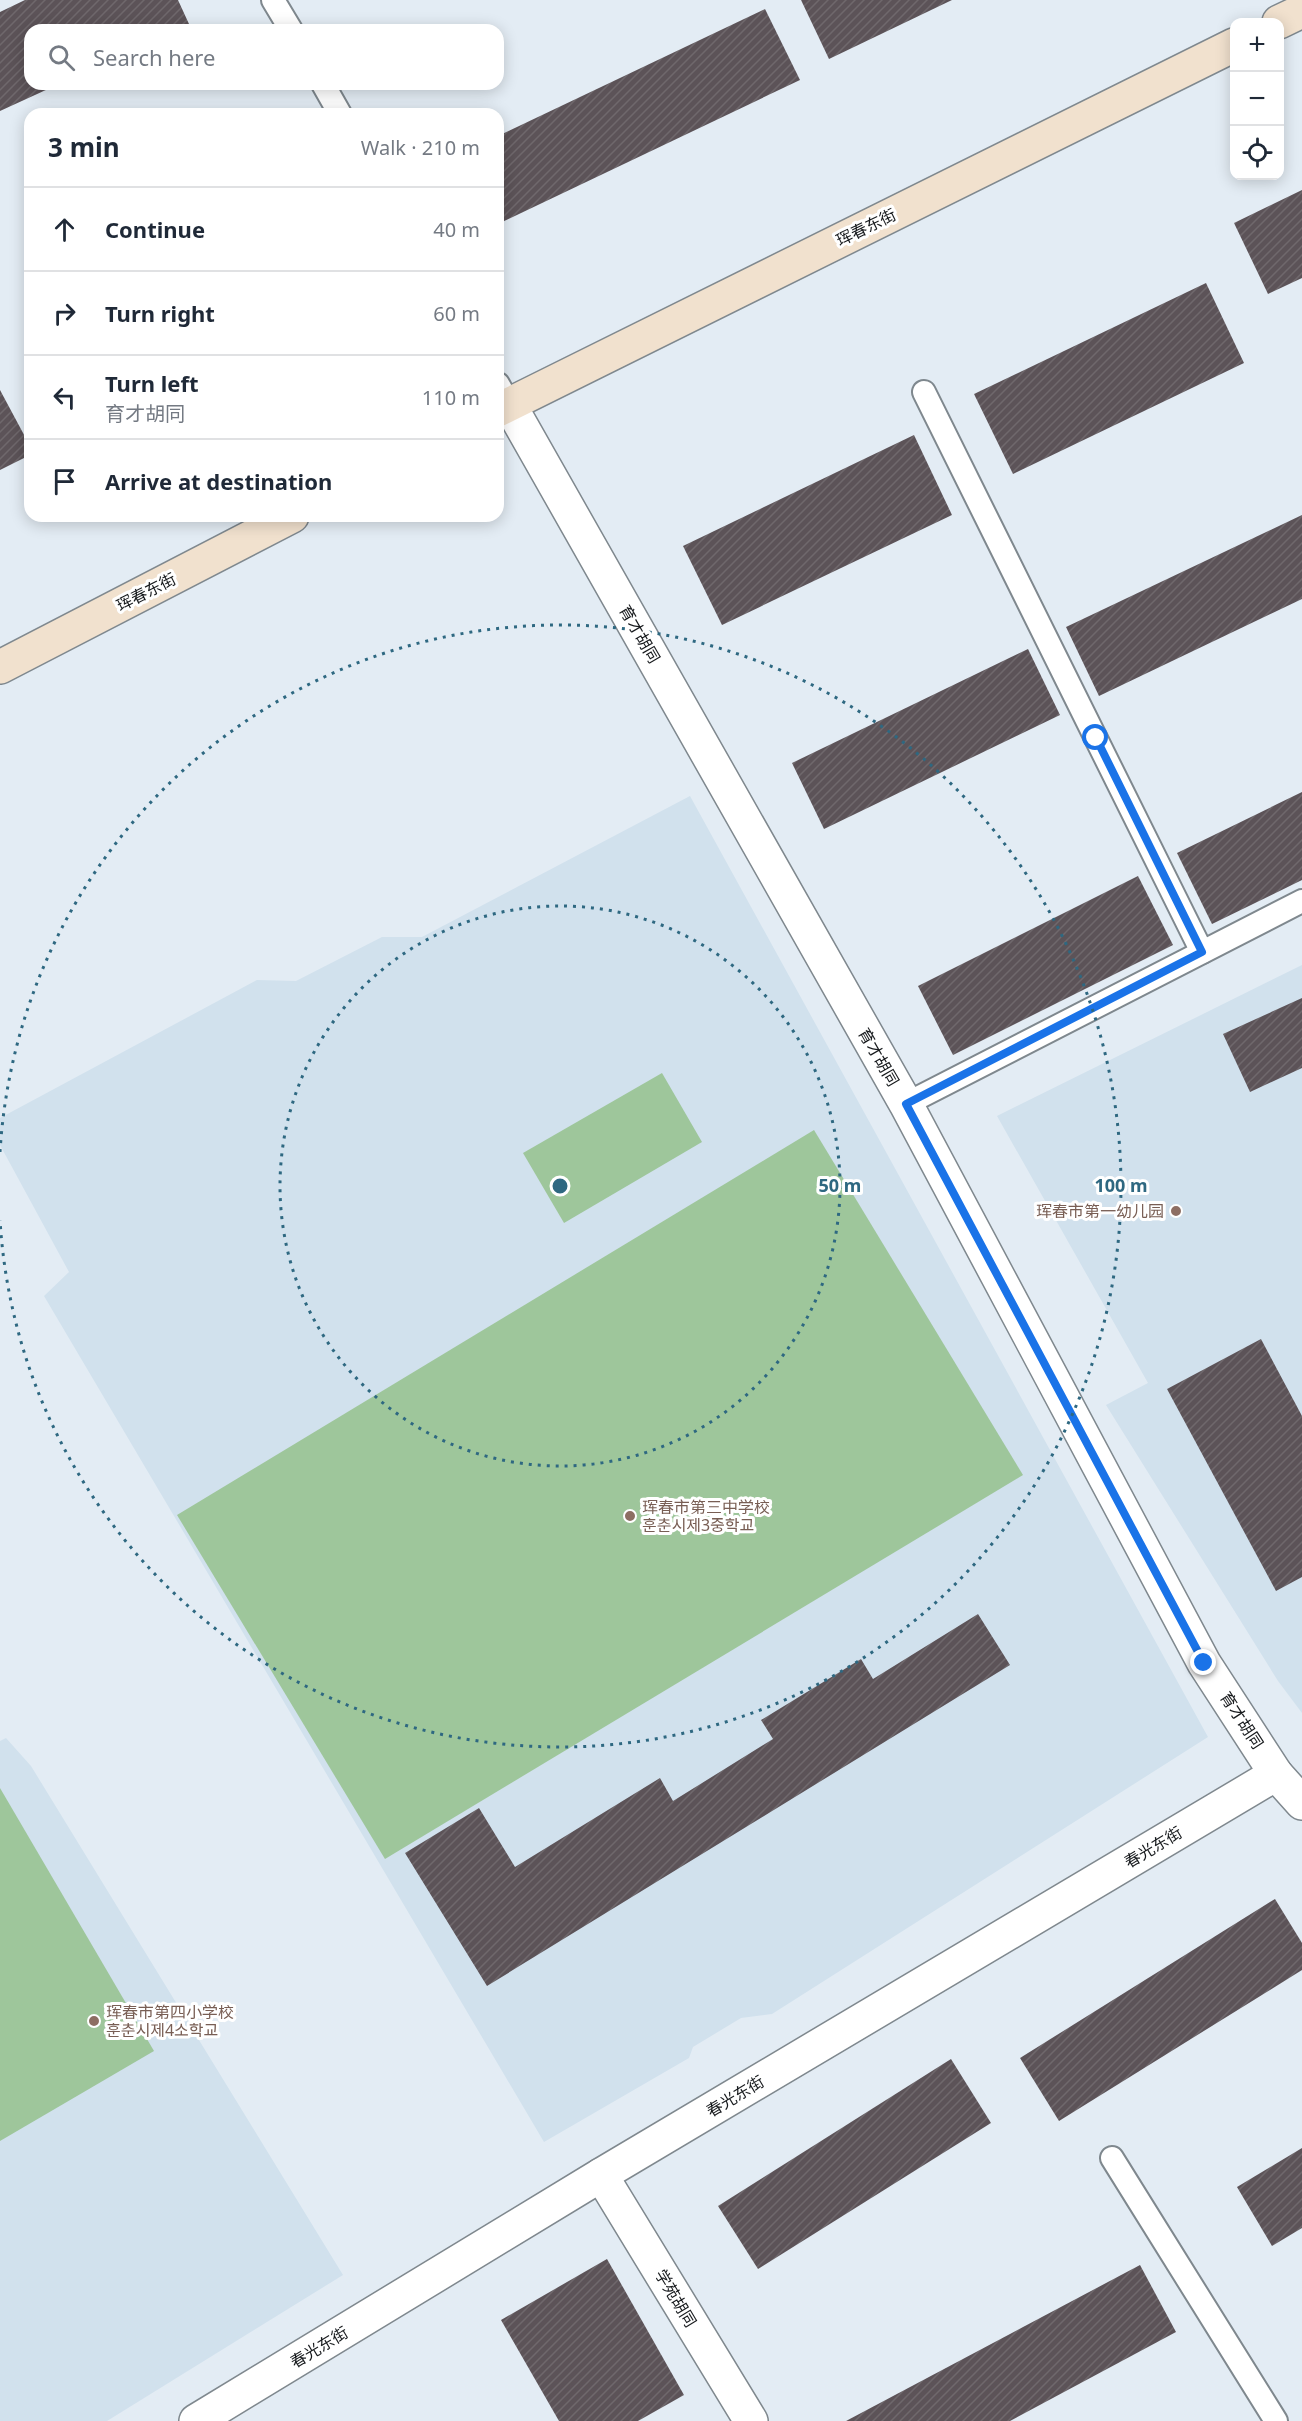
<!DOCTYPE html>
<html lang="en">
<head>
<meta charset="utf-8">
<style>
	body { margin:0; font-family:"Noto Sans","Noto Sans SC","Noto Sans KR",sans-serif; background:#f6f6f7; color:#1f2937 }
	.controls { position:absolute; right:18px; top:18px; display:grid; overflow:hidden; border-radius:12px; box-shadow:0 3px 15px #0003 }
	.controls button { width:54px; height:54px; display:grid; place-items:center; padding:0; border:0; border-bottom:2px solid #e0e1e3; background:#fff; color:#1f2937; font:30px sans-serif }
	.stop { position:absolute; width:18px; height:18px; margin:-14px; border:4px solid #1a73e8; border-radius:50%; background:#fff }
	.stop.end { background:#1a73e8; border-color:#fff; box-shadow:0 2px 6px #0008 }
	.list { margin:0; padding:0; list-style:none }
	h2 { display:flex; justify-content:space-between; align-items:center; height:78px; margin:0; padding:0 24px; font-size:26px }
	h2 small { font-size:20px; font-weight:400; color:#747a83 }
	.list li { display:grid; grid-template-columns:39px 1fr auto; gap:18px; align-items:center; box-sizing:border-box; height:84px; padding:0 24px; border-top:2px solid #e0e1e3 }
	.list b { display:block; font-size:22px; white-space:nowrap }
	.list p { margin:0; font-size:20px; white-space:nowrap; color:#747a83 }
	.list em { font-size:20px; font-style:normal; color:#747a83 }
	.icon { flex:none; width:33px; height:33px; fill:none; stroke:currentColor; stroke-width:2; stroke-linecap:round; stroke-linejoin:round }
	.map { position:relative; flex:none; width:1302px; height:2421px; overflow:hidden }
	.search { position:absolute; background:#fff; box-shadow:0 3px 15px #0003; left:24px; top:24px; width:480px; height:66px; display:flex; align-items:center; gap:15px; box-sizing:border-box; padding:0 21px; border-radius:18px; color:#747a83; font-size:22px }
	.panel { position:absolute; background:#fff; box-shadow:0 3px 15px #0003; left:24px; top:108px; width:480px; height:414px; border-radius:18px }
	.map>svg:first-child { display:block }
	.built { fill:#d1e1ed }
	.garden { fill:#9ec69b }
	.building { fill:url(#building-hatch) }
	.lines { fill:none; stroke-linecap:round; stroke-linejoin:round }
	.service-casing { stroke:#7f888e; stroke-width:26 }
	.minor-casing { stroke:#7f888e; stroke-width:36 }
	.tertiary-casing { stroke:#7f888e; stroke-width:36 }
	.secondary-casing { stroke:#7f888e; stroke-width:36 }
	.service { stroke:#fff; stroke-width:22 }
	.minor { stroke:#fff; stroke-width:33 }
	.tertiary { stroke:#fff; stroke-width:33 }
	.secondary { stroke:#f1e1ce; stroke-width:33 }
	.route { stroke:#1a73e8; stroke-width:8 }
	.ring { fill:none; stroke:#2e6881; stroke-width:3; stroke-dasharray:3 6 }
	.education-dot { fill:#8d6e63; stroke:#fff; stroke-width:2 }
	.labels { text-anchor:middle; stroke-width:6; stroke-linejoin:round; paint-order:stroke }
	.street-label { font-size:16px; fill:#16191c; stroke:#fff }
	.education-label { font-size:16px; fill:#785e54; stroke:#fff; text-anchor:start }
	.centre { fill:#2e6881; stroke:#fff; stroke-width:3 }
	.ring-label { font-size:18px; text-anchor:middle; font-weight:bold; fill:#2e6881; stroke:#fff; stroke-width:6; stroke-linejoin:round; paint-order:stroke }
</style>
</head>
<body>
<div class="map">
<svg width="1302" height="2421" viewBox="0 0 1302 2421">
	<defs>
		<pattern id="building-hatch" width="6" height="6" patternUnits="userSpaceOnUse" patternTransform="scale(1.5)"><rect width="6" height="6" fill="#5c5358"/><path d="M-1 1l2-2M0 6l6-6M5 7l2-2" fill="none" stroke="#6f686c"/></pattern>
	</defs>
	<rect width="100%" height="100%" fill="#e3ecf4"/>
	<g class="built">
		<polygon points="690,796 1208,1737 772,2014 741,2018 693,2047 689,2058 544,2142 44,1296 69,1272 0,1145 0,1118 257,980 296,981 382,937 422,937"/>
		<polygon points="1302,965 1302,1713 1278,1681 1106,1405 1148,1383 997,1116"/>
		<polygon points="6,1738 31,1766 343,2275 107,2421 0,2421 0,1741"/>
	</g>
	<g class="garden">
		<polygon points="662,1073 702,1142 564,1223 523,1153"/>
		<polygon points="814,1130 1023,1475 385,1859 177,1515"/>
		<polygon points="0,1788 154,2051 0,2141"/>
	</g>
	<g class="building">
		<polygon points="25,0 178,0 189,24 177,30 30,30 30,84 59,84 0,111 0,12"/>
		<polygon points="801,0 952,0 829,59"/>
		<polygon points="765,9 800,80 498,224 498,136"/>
		<polygon points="1302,190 1302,278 1268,294 1234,223"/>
		<polygon points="1206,283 1244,363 1013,474 974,394"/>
		<polygon points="0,390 30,446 30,455 0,470"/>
		<polygon points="914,435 952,515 722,625 683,546"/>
		<polygon points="1302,515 1302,599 1099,696 1066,627"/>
		<polygon points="1028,649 1060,715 824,829 792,763"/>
		<polygon points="1302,792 1302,880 1212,924 1177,853"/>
		<polygon points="1138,876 1173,945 953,1055 918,986"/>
		<polygon points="1302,998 1302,1068 1250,1092 1223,1034"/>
		<polygon points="1261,1339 1302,1416 1302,1577 1276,1591 1167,1389"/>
		<polygon points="978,1614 1010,1665 487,1986 405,1853 479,1808 515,1867 660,1778 673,1801 773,1739 761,1720 861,1659 873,1679"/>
		<polygon points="1275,1899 1302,1943 1302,1970 1059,2121 1020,2058"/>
		<polygon points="951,2059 991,2123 758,2269 718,2206"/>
		<polygon points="1302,2148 1302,2228 1272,2246 1237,2187"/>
		<polygon points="607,2259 684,2395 638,2421 559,2421 501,2320"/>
		<polygon points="1140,2265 1176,2332 1010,2421 846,2421"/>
	</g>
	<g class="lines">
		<g class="service-casing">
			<g id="service">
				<polyline points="273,0 291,30"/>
				<polyline points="323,84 340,114"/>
				<polyline points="498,384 509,404"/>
				<polyline points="924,392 1202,952"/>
				<polyline points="906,1104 1302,901"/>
				<polyline points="1112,2158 1276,2421"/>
			</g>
		</g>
		<g class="minor-casing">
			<g id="minor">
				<polyline points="601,2175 751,2421"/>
				<polyline points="196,2421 601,2175 1276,1774"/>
			</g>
		</g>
		<g class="tertiary-casing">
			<polyline id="tertiary" points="509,404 906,1104 1204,1663 1276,1774 1302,1803"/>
		</g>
		<g class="secondary-casing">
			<g id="secondary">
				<polyline points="1279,22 1302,11"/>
				<polyline points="498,410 1234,45"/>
				<polyline points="0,667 292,516"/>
			</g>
		</g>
		<use href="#service" class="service"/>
		<use href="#minor" class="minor"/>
		<use href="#tertiary" class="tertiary"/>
		<use href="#secondary" class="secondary"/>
	</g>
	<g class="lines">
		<polyline class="route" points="1096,738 1202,952 906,1104 1204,1663"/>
	</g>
	<g class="ring">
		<circle cx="560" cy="1186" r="280"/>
		<path d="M0 1152A561 561 0 1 1 0 1220"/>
	</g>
	<g class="education-dot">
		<circle cx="1176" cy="1211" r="6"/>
		<circle cx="630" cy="1516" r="6"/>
		<circle cx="94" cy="2021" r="6"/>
	</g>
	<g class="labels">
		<g class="street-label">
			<text transform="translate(866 227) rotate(-26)" y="6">珲春东街</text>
			<text transform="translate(146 592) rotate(-27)" y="6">珲春东街</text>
			<text transform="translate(640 634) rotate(60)" y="6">育才胡同</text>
			<text transform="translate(879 1057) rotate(60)" y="6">育才胡同</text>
			<text transform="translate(1242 1720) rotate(57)" y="6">育才胡同</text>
			<text transform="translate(1153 1847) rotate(-31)" y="6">春光东街</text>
			<text transform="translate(735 2096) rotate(-31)" y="6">春光东街</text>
			<text transform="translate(676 2298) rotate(59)" y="6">学苑胡同</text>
			<text transform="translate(319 2347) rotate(-31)" y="6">春光东街</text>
		</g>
		<g class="education-label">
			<text x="1164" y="1217" text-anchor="end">珲春市第一幼儿园</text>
			<text x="642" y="1513">珲春市第三中学校<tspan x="642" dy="18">훈춘시제3중학교</tspan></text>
			<text x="106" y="2018">珲春市第四小学校<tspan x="106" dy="18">훈춘시제4소학교</tspan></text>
		</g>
	</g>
	<circle cx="560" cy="1186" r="9" class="centre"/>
	<g class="ring-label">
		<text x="840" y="1192">50 m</text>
		<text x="1121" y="1192">100 m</text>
	</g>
</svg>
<div class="controls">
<button>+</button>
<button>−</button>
<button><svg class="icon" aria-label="locate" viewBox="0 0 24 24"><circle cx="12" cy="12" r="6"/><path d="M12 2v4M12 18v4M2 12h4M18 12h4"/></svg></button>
</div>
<div class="stop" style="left:1096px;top:738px"></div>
<div class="stop end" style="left:1204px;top:1663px"></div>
<div class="search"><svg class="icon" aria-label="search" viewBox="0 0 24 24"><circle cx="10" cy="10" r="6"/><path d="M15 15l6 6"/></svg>Search here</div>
<section class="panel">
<h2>3 min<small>Walk · 210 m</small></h2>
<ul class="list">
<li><svg class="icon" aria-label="ahead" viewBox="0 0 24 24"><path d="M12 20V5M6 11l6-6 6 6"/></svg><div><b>Continue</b></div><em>40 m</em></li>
<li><svg class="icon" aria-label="right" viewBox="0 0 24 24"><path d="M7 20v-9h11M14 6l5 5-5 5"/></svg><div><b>Turn right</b></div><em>60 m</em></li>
<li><svg class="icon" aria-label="left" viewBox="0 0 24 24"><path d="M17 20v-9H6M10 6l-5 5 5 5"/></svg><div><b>Turn left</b><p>育才胡同</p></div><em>110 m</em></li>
<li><svg class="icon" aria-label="arrive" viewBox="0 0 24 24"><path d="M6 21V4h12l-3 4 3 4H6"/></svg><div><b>Arrive at destination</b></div></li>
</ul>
</section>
</div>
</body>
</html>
